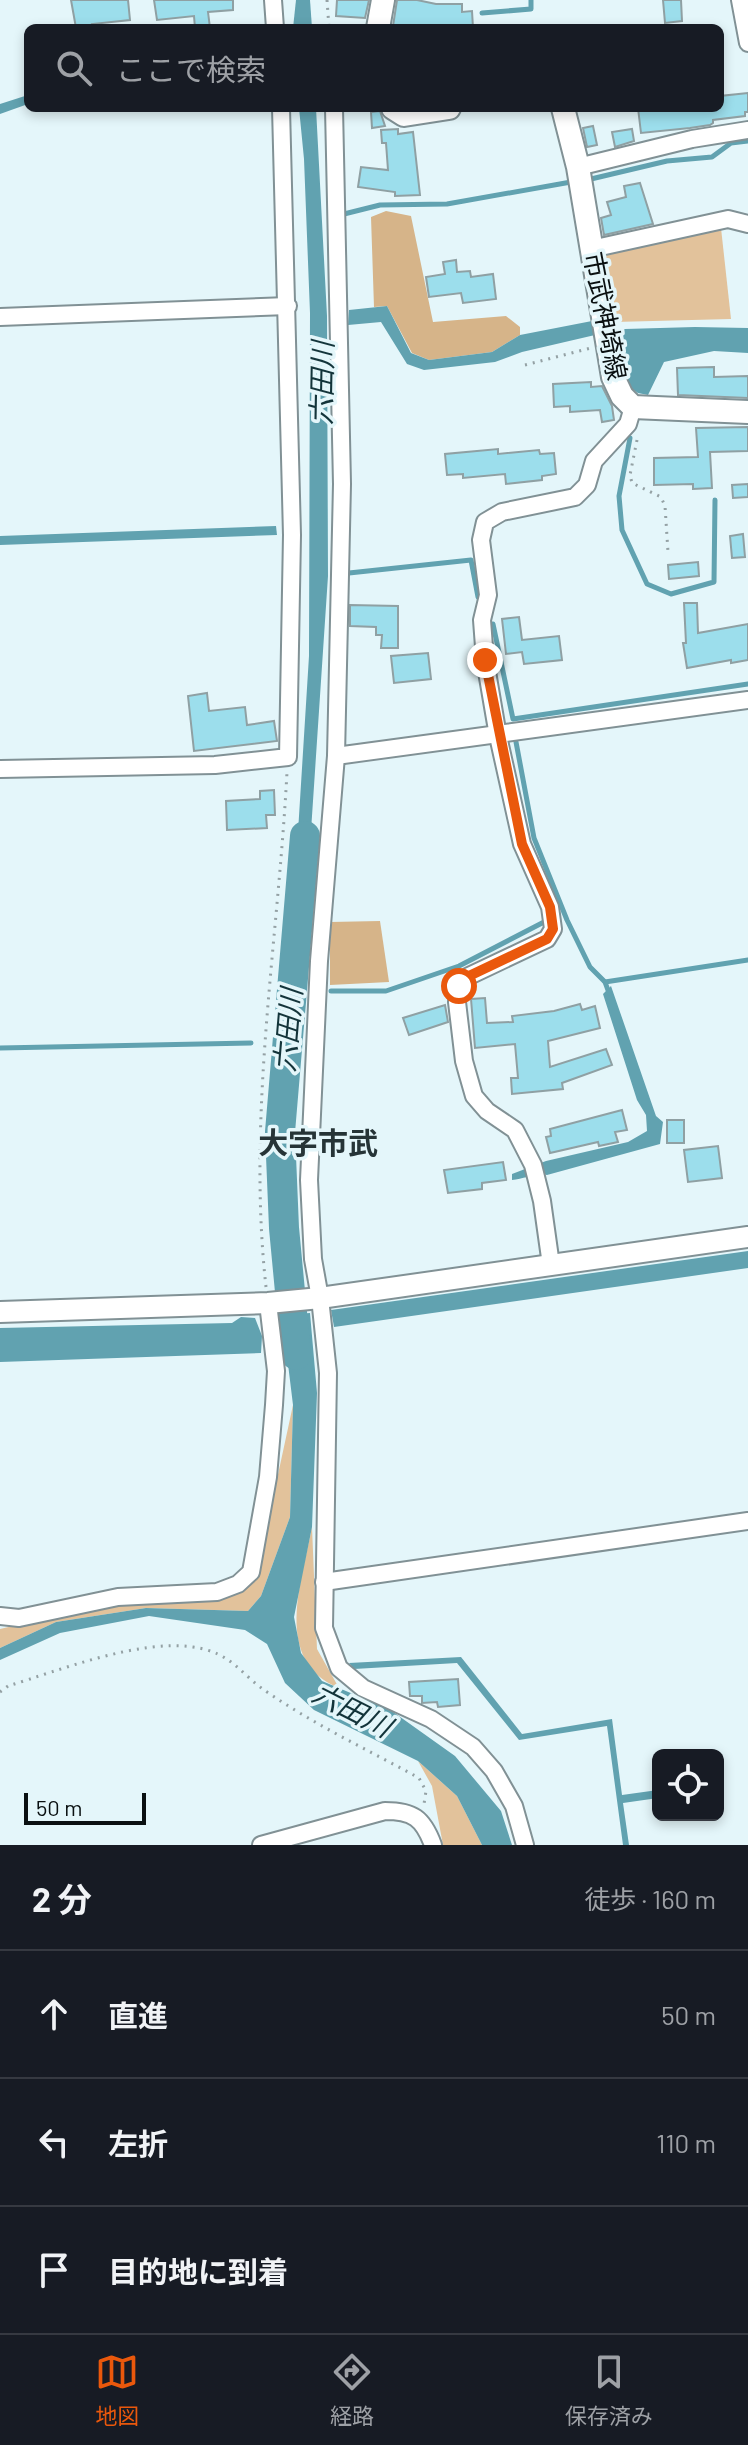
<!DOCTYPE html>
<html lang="ja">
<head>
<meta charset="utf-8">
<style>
	body { margin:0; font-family:Barlow,"Noto Sans JP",sans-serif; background:#242831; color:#f1f3f6 }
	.controls { position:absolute; right:24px; bottom:24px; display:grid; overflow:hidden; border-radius:12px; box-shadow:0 4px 12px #0003 }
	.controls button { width:72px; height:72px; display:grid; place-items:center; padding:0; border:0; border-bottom:2px solid #363941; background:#171b24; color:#f1f3f6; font:40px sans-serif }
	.scale { position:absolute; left:24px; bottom:20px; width:122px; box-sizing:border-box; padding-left:8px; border:4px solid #0a1011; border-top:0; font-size:22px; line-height:28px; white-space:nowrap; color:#0a1011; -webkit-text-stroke:6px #e4f6fa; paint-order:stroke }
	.stop { position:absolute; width:24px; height:24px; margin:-18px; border:6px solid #ea580c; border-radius:50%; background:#fff }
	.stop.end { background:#ea580c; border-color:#fff; box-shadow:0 2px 8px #0008 }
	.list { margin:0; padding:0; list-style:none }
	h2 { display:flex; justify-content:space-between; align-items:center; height:104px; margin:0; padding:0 32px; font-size:34px }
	h2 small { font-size:26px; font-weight:400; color:#9ea1a6 }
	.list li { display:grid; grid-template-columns:52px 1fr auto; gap:24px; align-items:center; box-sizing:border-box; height:128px; padding:0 32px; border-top:2px solid #363941 }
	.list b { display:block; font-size:30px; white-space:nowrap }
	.list em { font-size:26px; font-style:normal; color:#9ea1a6 }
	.icon { flex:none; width:44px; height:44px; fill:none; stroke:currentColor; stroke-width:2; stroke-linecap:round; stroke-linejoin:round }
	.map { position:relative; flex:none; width:748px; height:1845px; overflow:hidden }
	.search { position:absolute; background:#171b24; box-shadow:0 4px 12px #0003; left:24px; right:24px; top:24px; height:88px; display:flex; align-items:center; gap:20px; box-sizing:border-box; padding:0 28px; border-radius:12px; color:#9ea1a6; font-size:30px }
	.sheet { height:488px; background:#171b24 }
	nav { display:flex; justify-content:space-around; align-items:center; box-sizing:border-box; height:112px; border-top:2px solid #363941; background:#171b24; font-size:22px; color:#9ea1a6 }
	nav a { display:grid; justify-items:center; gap:4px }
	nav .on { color:#ea580c }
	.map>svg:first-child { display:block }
	.green { fill:#e2c29b }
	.forest { fill:#d6b489 }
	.water { fill:#61a2b0 }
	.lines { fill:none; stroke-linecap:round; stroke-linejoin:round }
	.stream { stroke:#61a2b0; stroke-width:5 }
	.river { stroke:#61a2b0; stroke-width:30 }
	.building { fill:#9cdeec; stroke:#8fa0a3; stroke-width:2 }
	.minor-casing { stroke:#819195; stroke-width:20 }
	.tertiary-casing { stroke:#819195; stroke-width:24 }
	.secondary-casing { stroke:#819195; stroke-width:26 }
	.path { stroke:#94a1a4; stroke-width:3; stroke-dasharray:2 6; stroke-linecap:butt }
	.minor { stroke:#fff; stroke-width:16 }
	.tertiary { stroke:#fff; stroke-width:20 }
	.secondary { stroke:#fff; stroke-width:22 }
	.route { stroke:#ea580c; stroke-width:10 }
	.labels { text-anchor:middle; stroke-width:7; stroke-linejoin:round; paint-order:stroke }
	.street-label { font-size:26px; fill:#0a1011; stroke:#e4f6fa }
	.water-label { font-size:28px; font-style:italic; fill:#13343a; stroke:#e4f6fa }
	.quarter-label { font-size:30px; font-weight:bold; fill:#263437; stroke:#e4f6fa }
</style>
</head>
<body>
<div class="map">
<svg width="748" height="1845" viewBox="0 0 748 1845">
	<rect width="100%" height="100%" fill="#e4f6fa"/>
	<g class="green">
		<polygon points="721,228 731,319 614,322 603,251"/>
		<polygon points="293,1405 290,1517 261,1596 248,1611 146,1608 56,1622 0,1648 0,1629 115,1602 221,1599 255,1581"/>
		<path d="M312,1527L317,1649L339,1688C272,1661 302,1581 312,1527Z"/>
		<polygon points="418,1761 457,1796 482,1845 443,1845 432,1786"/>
	</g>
	<g class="forest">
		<polygon points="386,211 411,216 433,322 506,316 520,327 520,335 492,352 429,360 412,353 387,306 374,307 371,217"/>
		<polygon points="380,921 389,982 330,985 330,922"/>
	</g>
	<g class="water">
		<polygon points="296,0 310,0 312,28 293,28"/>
		<polygon points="28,95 28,104 0,114 0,104"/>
		<polygon points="299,108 316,108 327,316 328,576 308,876 295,880 309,656 310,313 304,159"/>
		<polygon points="387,306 411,353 429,360 492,352 520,335 592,321 595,335 522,352 495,362 424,370 407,364 381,322 348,325 349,310"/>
		<polygon points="695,327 748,328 748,353 714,351 664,362 648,395 638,393 629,387 617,333 625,329"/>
		<polygon points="276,526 277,535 0,545 0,536"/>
		<path d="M611,986L656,1116L663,1122L660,1144L547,1175C536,1173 524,1179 512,1180V1174L546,1161L628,1142L647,1131L646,1115L637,1100L603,994Z"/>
		<polygon points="748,1251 748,1268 334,1327 331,1310"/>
		<polygon points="310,1313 317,1393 312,1527 294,1617 301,1653 322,1681 389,1709 455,1756 501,1811 512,1845 482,1845 457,1796 418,1761 314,1710 285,1683 267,1644 245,1630 149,1616 60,1633 0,1660 0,1648 56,1622 146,1608 248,1611 261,1596 290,1517 293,1405 282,1315"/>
		<polygon points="241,1317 255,1318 262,1336 261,1353 0,1362 0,1328 232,1323"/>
		<polygon points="461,1657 522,1734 612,1719 622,1795 658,1790 658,1798 623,1803 629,1845 623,1845 607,1726 519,1740 457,1663 354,1669 349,1663"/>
	</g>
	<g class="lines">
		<g class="stream">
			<polyline points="482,13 531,9 531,0"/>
			<polyline points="591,179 667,161 712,157 731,143 748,141"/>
			<polyline points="344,214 380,205 447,204 571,182"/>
			<polyline points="630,438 619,496 622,530 647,584 671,594 714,582 715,500"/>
			<polyline points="349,573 471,560 478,597"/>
			<polyline points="493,624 513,719 748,684"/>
			<polyline points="516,742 534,838 567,920 590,967 605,982 609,993"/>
			<polyline points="605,982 748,960"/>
			<polyline points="331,991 386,991 459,966 544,922"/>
			<polyline points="0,1048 251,1043"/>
		</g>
		<polyline class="river" points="296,1355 284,1228 280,1132 305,836"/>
	</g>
	<g class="building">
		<polygon points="71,0 128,0 130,20 92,24 93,28 76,28"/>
		<polygon points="154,0 233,0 233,10 208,12 210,28 195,28 194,16 157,20"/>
		<polygon points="337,0 369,0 365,18 336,16"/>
		<polygon points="397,0 417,0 436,4 462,4 462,12 472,11 473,28 403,28 393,26"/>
		<polygon points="663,0 681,0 682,21 665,23"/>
		<polygon points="748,93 748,112 745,112 745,116 713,120 713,123 710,125 690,128 641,133 638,108 720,108 720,96"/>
		<polygon points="380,111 385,126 372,128 371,112"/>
		<polygon points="593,126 597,145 587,147 583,128"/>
		<polygon points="398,129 398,134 413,132 420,195 395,196 395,192 358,187 361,167 388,170 386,143 382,143 381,130"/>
		<polygon points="632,129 634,141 615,147 612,132"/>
		<polygon points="640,183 653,224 604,235 601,218 611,215 607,202 626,197 624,186"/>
		<polygon points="456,260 457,272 470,271 471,277 493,274 496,299 463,303 461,293 429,297 426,277 445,274 443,262"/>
		<polygon points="714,367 714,377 748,376 748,398 678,395 677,368"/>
		<polygon points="591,382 591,387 602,386 612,406 614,420 602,422 600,410 570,412 570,406 554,407 553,384"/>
		<polygon points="748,427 748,451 710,452 712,488 693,489 693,484 654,485 654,458 698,457 696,428"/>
		<polygon points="498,449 498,454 539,450 540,454 554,453 556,474 542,476 542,480 506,484 505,474 463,478 463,474 447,475 445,454"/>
		<polygon points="748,484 748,497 733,498 732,485"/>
		<polygon points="743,534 745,557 732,558 730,536"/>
		<polygon points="698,562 699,576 669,579 668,565"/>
		<polygon points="684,603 697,603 698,633 748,624 748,660 731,663 731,660 687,668 683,643 686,643"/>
		<polygon points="350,605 398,606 398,648 381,648 382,635 376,635 376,627 350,626"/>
		<polygon points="519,617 522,640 559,636 562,660 524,664 522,652 506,654 502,619"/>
		<polygon points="428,653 431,679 394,683 391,656"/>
		<polygon points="207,693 209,711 245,707 247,725 274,721 277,741 194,751 188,696"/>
		<polygon points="274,790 275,815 266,815 267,828 227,830 226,801 260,799 260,791"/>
		<polygon points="485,998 487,1023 513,1022 512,1016 554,1011 580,1004 582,1010 595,1006 600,1028 548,1041 550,1067 606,1049 612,1065 562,1083 563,1089 512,1094 511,1078 518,1078 515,1044 475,1048 471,999"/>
		<polygon points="445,1005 448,1022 409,1035 403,1018"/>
		<polygon points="622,1110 627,1130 615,1132 618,1142 599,1146 598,1142 550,1153 546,1137 551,1136 550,1129"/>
		<rect x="667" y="1120" width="17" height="23"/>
		<polygon points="718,1146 722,1178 688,1182 684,1150"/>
		<polygon points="503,1162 506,1180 482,1183 482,1189 448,1193 444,1170"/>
		<polygon points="458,1679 460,1705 438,1707 437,1702 422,1703 422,1696 410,1696 409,1682"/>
	</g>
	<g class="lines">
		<g class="minor-casing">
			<g id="minor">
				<polyline points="273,0 275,28"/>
				<polyline points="740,0 748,43"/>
				<polyline points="334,108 342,484 336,756 748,700"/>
				<polyline points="578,167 692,139 748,130"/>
				<polyline points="591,249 728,219 748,224"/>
				<polyline points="0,317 288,306"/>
				<polyline points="336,756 319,961 309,1180 313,1259 320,1298 328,1373 324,1628 339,1668 363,1688 431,1719 473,1747 494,1771 514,1806 525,1845"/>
				<polyline points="0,769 215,765 288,757 292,535 281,108"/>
				<polyline points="551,1265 542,1201 533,1165 515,1130 487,1111 474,1096 464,1061 457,1002 459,986 469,976 547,939 553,929 550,907 522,844 498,736 485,660 482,620 488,595 481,540 485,522 502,512 575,497 587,485 594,461 628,424 633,407"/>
				<polyline points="324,1582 748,1521"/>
				<polyline points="0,1616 19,1618 118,1597 217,1592 238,1584 251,1572 268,1477 274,1405 276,1371 268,1303"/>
				<path d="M261,1845L385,1811C413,1811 423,1818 433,1845"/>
			</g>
		</g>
		<g class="tertiary-casing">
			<polyline id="tertiary" points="0,1312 268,1303 320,1298 748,1237"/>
		</g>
		<g class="secondary-casing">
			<g id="secondary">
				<polyline points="378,28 383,0"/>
				<polyline points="393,108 404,115 449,108"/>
				<polyline points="563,108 578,167 613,377 622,396 633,407 748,412"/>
			</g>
		</g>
		<g class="path">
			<polyline points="327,0 329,28"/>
			<polyline points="525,365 591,348"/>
			<polyline points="637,440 630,475 632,483 661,497 665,506 668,552"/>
			<path d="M266,1287C247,1115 278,944 287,772"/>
			<path d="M0,1692L8,1686C60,1670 139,1639 193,1647C234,1653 240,1675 270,1694C317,1726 370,1751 419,1778L426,1791L424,1804"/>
		</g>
		<use href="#minor" class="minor"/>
		<use href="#tertiary" class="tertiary"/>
		<use href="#secondary" class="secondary"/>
	</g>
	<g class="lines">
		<polyline class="route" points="459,986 469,976 547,939 553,929 550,907 522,844 485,660"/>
	</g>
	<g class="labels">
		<g class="street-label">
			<text transform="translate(605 316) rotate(79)" y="9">市武神埼線</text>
		</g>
		<g class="water-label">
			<text transform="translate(322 383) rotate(-89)" y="10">六田川</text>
			<text transform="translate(288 1030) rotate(-85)" y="10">六田川</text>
			<text transform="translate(352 1710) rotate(27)" y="10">六田川</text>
		</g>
		<g class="quarter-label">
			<text x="318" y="1154">大字市武</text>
		</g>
	</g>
</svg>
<div class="controls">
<button><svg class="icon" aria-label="locate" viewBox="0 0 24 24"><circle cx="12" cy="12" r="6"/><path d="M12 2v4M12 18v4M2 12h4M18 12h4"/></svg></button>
</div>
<div class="scale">50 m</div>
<div class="stop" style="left:459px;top:986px"></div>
<div class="stop end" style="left:485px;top:660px"></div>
<div class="search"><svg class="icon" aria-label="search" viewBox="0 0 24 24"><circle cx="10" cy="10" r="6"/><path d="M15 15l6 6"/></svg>ここで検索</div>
</div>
<section class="sheet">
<h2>2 分<small>徒歩 · 160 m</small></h2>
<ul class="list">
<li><svg class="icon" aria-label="ahead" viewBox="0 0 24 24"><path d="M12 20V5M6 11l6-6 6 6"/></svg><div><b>直進</b></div><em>50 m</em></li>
<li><svg class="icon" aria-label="left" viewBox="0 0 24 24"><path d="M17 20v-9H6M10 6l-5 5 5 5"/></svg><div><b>左折</b></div><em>110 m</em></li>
<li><svg class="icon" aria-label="arrive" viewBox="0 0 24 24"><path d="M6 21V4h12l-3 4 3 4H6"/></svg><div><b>目的地に到着</b></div></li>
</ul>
</section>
<nav>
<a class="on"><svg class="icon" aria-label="map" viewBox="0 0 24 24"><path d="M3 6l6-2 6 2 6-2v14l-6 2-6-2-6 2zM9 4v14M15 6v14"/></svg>地図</a>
<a><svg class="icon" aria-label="directions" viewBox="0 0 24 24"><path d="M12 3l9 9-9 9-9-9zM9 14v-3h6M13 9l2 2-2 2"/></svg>経路</a>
<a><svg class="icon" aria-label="saved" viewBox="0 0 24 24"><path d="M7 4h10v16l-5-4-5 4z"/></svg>保存済み</a>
</nav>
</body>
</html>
